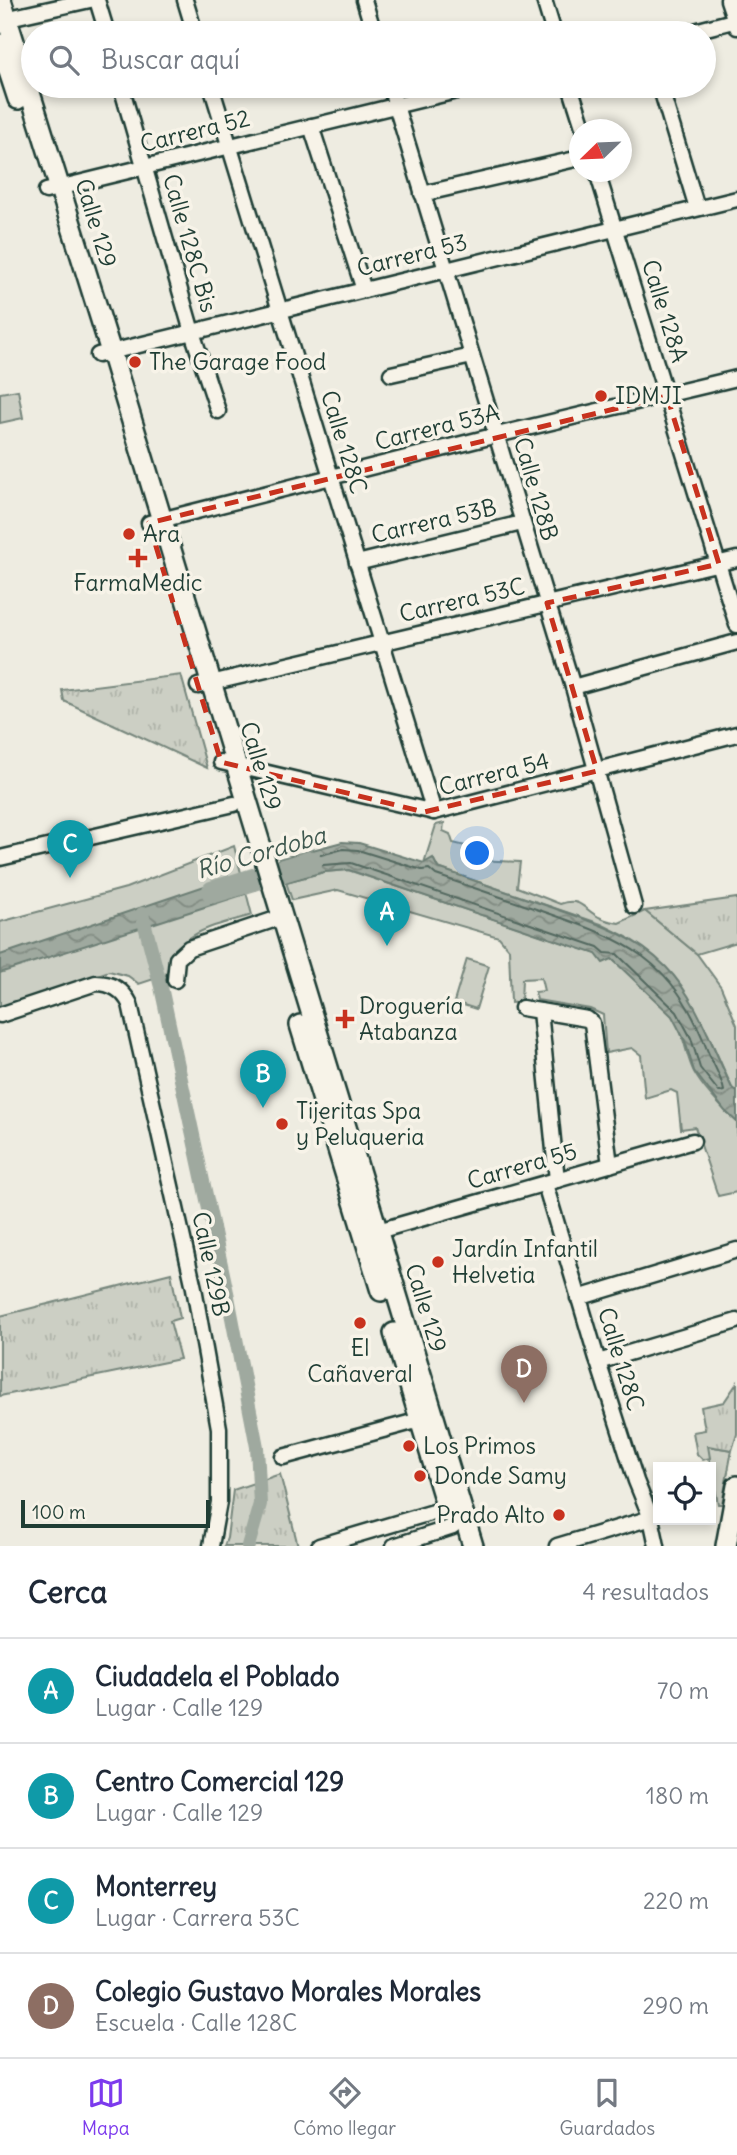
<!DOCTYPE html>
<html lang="es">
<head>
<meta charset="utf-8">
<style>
	body { margin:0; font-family:Delius,sans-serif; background:#f6f6f7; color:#1f2937 }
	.controls { position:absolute; right:21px; bottom:21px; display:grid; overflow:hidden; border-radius:0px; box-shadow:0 4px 10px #0003 }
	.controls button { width:63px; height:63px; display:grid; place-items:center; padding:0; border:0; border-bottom:2px solid #e0e1e3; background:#fff; color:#1f2937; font:35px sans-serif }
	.compass { position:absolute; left:569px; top:119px; width:63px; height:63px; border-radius:50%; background:#fff; box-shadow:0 4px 10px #0003; rotate:247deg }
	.scale { position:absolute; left:21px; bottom:18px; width:189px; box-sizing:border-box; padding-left:7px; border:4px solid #1f3d34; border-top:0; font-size:19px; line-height:24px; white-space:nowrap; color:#1f3d34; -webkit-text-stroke:5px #f7f3e8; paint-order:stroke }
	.you { position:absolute; left:478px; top:854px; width:24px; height:24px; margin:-18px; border:5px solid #fff; border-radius:50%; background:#1a73e8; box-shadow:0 0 0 10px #1a73e833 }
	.badge { display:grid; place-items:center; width:46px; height:46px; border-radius:50%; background:#7c3aed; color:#fff; font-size:23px; font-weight:700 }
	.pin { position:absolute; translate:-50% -58px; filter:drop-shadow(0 2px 4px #0008) }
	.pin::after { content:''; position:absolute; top:37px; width:24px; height:21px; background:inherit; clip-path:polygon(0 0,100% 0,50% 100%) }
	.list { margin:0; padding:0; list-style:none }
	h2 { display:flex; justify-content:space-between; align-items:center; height:91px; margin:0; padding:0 28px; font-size:30px }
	h2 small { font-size:23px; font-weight:400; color:#747a83 }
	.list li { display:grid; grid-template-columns:46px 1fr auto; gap:21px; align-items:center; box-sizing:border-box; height:105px; padding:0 28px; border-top:2px solid #e0e1e3 }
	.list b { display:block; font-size:26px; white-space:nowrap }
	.list p { margin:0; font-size:23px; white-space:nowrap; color:#747a83 }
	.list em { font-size:23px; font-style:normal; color:#747a83 }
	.icon { flex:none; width:38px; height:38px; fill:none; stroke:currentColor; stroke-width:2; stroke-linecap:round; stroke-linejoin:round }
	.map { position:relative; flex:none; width:737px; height:1546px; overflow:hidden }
	.search { position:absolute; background:#fff; box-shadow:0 4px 10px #0003; left:21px; right:21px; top:21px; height:77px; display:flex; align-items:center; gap:18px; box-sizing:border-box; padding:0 24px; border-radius:38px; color:#747a83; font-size:26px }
	.sheet { height:511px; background:#fff }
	nav { display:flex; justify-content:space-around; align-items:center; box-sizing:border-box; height:98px; border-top:2px solid #e0e1e3; background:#fff; font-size:19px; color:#747a83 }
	nav a { display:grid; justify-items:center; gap:4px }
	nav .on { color:#7c3aed }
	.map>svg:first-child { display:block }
	.grass { fill:#cccfc4; stroke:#76867c; stroke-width:2 }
	.park { fill:url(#park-tufts); stroke:#76867c; stroke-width:2 }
	.water { fill:url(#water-waves); stroke:#6c7e74; stroke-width:2 }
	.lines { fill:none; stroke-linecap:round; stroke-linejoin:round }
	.shore { stroke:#52685f; stroke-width:2 }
	.canal { stroke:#9fa99f; stroke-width:14 }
	.river { stroke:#9fa99f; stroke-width:23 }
	.street-casing { stroke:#1f3d34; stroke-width:19 }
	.secondary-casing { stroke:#1f3d34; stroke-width:24 }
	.street { stroke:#f7f3e8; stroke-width:14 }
	.secondary { stroke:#f7f3e8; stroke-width:19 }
	.marked { fill:none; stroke:#c8321e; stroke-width:5; stroke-dasharray:14 9; stroke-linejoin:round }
	.poi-dot { fill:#c8321e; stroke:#f7f3e8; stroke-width:2.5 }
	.labels { text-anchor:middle; stroke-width:7; stroke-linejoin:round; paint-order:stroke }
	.street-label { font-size:23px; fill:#1f3d34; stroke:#f7f3e8 }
	.poi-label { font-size:23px; fill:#1f3d34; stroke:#f7f3e8; text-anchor:start }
	.water-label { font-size:24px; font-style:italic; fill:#3f584f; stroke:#f7f3e8 }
</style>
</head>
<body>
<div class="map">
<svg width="737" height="1546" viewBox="0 0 737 1546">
	<defs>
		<pattern id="park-tufts" width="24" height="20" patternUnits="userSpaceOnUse" patternTransform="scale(1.75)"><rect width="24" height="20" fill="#cccfc4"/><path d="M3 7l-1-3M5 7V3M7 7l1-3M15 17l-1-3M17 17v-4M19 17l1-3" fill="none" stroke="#afb3a9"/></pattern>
		<pattern id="water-waves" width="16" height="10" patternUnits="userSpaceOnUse" patternTransform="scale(1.75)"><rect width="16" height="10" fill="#9fa99f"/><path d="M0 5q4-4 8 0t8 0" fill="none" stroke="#818b82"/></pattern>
	</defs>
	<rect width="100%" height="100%" fill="#eeece1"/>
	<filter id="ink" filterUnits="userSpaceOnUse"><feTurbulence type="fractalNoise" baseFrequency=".0143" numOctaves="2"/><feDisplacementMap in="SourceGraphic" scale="14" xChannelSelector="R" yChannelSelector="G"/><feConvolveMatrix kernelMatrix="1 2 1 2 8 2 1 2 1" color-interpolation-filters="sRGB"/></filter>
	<g filter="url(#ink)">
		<g class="grass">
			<polygon points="18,390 23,418 0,423 0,393"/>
			<path d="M444,823L443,831L450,834L453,843L474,848L479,860L520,862L517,887L560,904C582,896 584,911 601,918C607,921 613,922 619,923L645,911L697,954L721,987L737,1025V1092L732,1088L708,1034L627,937L601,924L438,868L433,859L424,863L436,825Z"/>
			<path d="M234,846L252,915C215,926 175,931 166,975L139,984L128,976L109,971L0,1008V922L126,888Z"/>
			<path d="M348,870L612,959C632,976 656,995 672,1016C685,1034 685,1054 694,1072C704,1090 722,1108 737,1122V1192L718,1196L695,1127L681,1129L677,1093L671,1090L645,1098L641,1055L632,1048L606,1053L603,1015L590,1009L537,1000L535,992L544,991L541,978L522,979L521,1002L511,1003L509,949L499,937L338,890L292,900L286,882L324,872Z"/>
			<polygon points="467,959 489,966 476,1009 454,1002"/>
			<polygon points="707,1446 732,1450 722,1504 718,1504"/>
		</g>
		<g class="park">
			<polygon points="181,675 207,768 64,701 62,690"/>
			<polygon points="737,898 737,942 697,954 645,911"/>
			<polygon points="171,1273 180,1318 170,1321 180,1359 0,1396 0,1316"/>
			<polygon points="737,1383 737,1434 732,1450 708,1446 710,1458 703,1460 697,1454 693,1432 705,1430 701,1407 724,1402"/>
			<polygon points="280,1474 298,1546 224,1546 227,1538 233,1490"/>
		</g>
		<g class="water">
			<path d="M342,842L359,843L424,863L433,858L438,868C472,880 505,891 539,903C584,919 631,931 666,967C698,1000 712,1047 732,1088L737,1092V1122L725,1111L694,1071L685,1041L672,1016L612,959L603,963L596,954L349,870L324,872L286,882L279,859Z"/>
			<polygon points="240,874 245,894 0,973 0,955"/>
		</g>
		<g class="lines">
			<path class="shore" d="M343,849L358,850L422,870L429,869L436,875C471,887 507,899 542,911C626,940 672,958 706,1047C711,1061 722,1077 724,1091L719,1092L700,1068L691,1038L677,1012L617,954L605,953L598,947L351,863L323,865L293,873L290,870L289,866L291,863Z"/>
			<polyline class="canal" points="142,914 161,987 228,1297 257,1447 260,1504 248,1546"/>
			<polyline class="river" points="213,892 311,862"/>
			<g class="street-casing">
				<g id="street">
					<polyline points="97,0 107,33"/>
					<polyline points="185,0 195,33"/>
					<polyline points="364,0 374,33"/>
					<polyline points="544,0 554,33"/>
					<polyline points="728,0 737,27"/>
					<polyline points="0,20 90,0"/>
					<polyline points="687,33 737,20"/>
					<polyline points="121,86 192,332 218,411"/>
					<polyline points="211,86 434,812"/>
					<polyline points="390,86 573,687 634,906"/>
					<polyline points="570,86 584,130"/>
					<polyline points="660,86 697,208"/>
					<polyline points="311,126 364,290"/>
					<polyline points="597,172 737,625"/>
					<polyline points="46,191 477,86"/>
					<polyline points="422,194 580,158"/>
					<polyline points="98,355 737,199"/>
					<polyline points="391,374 472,356"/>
					<polyline points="149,523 497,435 737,378"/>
					<polyline points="357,563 522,523"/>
					<polyline points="198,686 737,559"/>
					<polyline points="573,687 737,642"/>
					<polyline points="221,762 434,812 737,734"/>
					<polyline points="0,858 234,804"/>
					<polyline points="175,980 177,959 189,948 282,917"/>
					<polyline points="522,1008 587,1019 592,1023 610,1165"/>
					<polyline points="540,1011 557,1180"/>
					<path d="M0,1015L96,983C112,983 123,990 130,1004L194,1288L219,1428V1502L211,1546"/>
					<polyline points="545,1184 598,1362 636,1481 651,1518 657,1546"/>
					<polyline points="371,1233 693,1141"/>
					<polyline points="578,1298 737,1250"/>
					<polyline points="598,1362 737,1321"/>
					<polyline points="283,1457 420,1420"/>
					<polyline points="319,1546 447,1508"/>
					<polyline points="394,1546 453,1527"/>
					<polyline points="557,1546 651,1518"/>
				</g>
			</g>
			<g class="secondary-casing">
				<g id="secondary">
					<polyline points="1,0 111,352 473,1546"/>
					<polyline points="0,44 18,99"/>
					<polyline points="300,1025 381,1291"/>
					<polyline points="394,1333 448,1512"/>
					<polyline points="726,1546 737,1486"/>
				</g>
			</g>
			<use href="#street" class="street"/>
			<use href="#secondary" class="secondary"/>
		</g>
	</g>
	<path class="marked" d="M667,396L719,564L547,603L597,771L424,812L221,762L149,523Z"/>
	<g class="poi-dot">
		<circle cx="135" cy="362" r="7"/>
		<circle cx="601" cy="396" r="7"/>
		<circle cx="129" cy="534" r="7"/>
		<path d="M134.5 547.5h7v7h7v7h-7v7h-7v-7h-7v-7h7z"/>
		<path d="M341.5 1008.5h7v7h7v7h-7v7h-7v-7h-7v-7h7z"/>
		<circle cx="282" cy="1124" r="7"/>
		<circle cx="438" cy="1262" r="7"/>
		<circle cx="360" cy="1323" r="7"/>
		<circle cx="409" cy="1446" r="7"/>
		<circle cx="420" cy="1476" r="7"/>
		<circle cx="559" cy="1515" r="7"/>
	</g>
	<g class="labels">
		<g class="street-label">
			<text transform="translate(195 131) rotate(-14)" y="8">Carrera 52</text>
			<text transform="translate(96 223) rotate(73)" y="8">Calle 129</text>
			<text transform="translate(190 243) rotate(74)" y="8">Calle 128C Bis</text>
			<text transform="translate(412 255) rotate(-14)" y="8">Carrera 53</text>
			<text transform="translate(665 311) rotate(73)" y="8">Calle 128A</text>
			<text transform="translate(437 427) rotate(-14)" y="8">Carrera 53A</text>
			<text transform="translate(344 442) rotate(73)" y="8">Calle 128C</text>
			<text transform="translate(536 489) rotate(74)" y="8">Calle 128B</text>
			<text transform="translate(434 521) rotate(-13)" y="8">Carrera 53B</text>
			<text transform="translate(462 600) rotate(-13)" y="8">Carrera 53C</text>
			<text transform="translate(261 766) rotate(73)" y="8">Calle 129</text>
			<text transform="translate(494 774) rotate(-14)" y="8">Carrera 54</text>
			<text transform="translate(522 1166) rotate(-16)" y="8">Carrera 55</text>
			<text transform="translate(211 1264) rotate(78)" y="8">Calle 129B</text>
			<text transform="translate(426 1308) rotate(73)" y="8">Calle 129</text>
			<text transform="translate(621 1359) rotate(73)" y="8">Calle 128C</text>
		</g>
		<g class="poi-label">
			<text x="149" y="370">The Garage Food</text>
			<text x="615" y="404">IDMJI</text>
			<text x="143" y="542">Ara</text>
			<text x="138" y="591" text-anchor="middle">FarmaMedic</text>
			<text x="359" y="1014">Droguería<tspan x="359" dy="26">Atabanza</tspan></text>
			<text x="296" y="1119">Tijeritas Spa<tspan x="296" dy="26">y Peluqueria</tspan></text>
			<text x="452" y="1257">Jardín Infantil<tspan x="452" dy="26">Helvetia</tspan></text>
			<text x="360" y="1356" text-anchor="middle">El<tspan x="360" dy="26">Cañaveral</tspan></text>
			<text x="423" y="1454">Los Primos</text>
			<text x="434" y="1484">Donde Samy</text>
			<text x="545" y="1523" text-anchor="end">Prado Alto</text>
		</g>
		<g class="water-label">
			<text transform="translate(261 853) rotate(-16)" y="8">Río Cordoba</text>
		</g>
	</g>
</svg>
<div class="controls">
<button><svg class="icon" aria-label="locate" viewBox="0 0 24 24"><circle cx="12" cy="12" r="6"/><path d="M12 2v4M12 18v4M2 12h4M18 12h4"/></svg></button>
</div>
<svg class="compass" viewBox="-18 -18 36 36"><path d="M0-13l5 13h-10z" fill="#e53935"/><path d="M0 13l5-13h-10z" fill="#747a83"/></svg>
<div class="scale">100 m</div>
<div class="you"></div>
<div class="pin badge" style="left:387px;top:946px;background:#0f9aa8">A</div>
<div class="pin badge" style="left:263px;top:1108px;background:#0f9aa8">B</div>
<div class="pin badge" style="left:70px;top:878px;background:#0f9aa8">C</div>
<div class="pin badge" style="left:524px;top:1403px;background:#8d6e63">D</div>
<div class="search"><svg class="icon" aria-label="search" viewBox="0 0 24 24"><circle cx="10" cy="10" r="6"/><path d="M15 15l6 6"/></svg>Buscar aquí</div>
</div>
<section class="sheet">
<h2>Cerca<small>4 resultados</small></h2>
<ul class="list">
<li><span class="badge" style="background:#0f9aa8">A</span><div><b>Ciudadela el Poblado</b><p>Lugar · Calle 129</p></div><em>70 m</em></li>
<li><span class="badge" style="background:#0f9aa8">B</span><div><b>Centro Comercial 129</b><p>Lugar · Calle 129</p></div><em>180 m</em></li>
<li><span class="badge" style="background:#0f9aa8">C</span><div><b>Monterrey</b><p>Lugar · Carrera 53C</p></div><em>220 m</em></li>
<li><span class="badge" style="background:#8d6e63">D</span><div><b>Colegio Gustavo Morales Morales</b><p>Escuela · Calle 128C</p></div><em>290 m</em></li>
</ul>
</section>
<nav>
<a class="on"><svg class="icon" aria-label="map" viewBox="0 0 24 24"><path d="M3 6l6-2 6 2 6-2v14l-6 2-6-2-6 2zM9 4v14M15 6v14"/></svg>Mapa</a>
<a><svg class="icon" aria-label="directions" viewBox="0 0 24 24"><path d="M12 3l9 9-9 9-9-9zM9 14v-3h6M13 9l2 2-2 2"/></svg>Cómo llegar</a>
<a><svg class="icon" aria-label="saved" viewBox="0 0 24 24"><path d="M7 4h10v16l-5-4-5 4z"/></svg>Guardados</a>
</nav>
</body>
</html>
